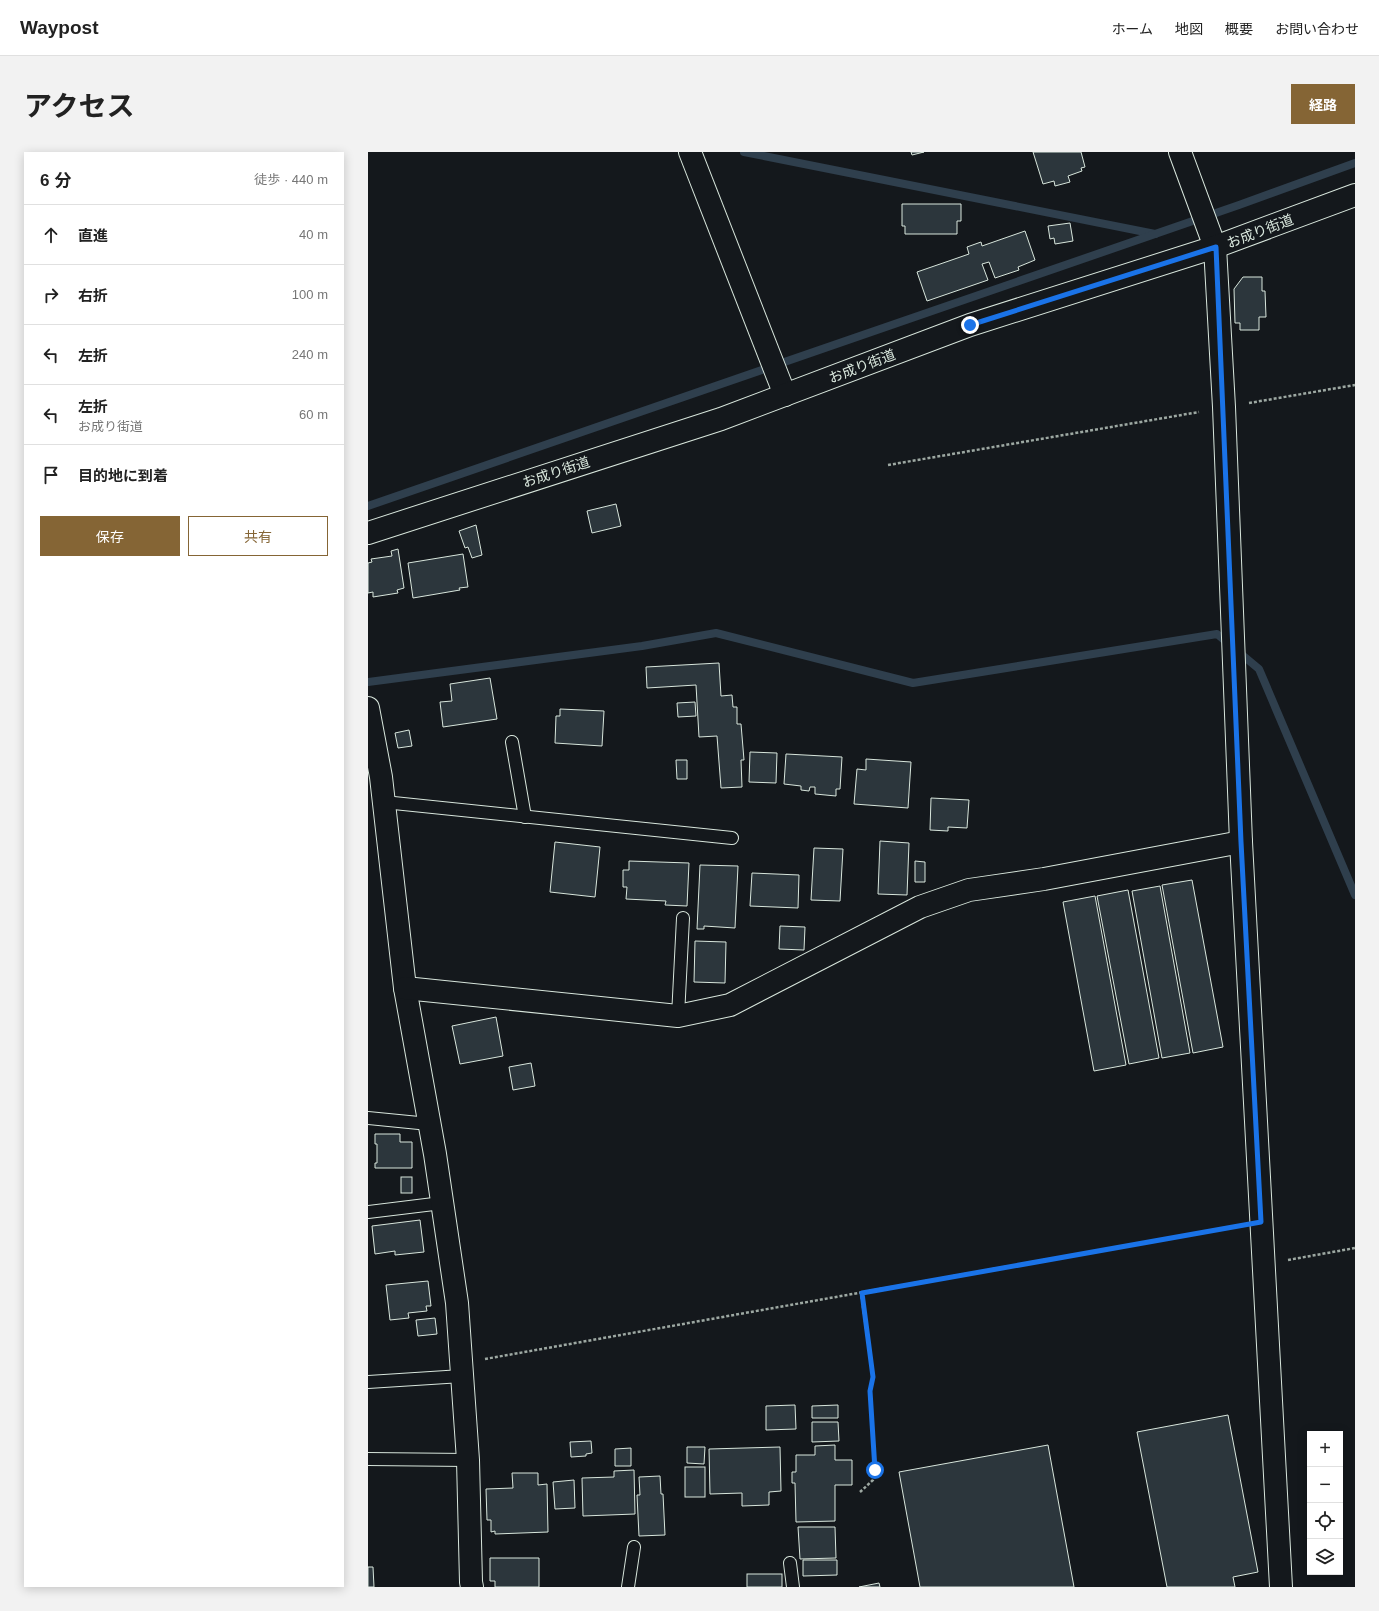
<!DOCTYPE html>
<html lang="ja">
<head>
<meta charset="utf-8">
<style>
	body { margin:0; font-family:Helvetica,"Noto Sans JP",sans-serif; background:#f2f2f2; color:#222 }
	.controls { position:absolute; right:12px; bottom:12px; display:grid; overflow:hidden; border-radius:0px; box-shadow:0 2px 10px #0003 }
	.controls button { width:36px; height:36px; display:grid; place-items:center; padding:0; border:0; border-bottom:1px solid #e0e0e0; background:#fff; color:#222; font:20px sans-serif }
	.stop { position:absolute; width:12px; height:12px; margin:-9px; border:3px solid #1a73e8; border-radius:50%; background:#fff }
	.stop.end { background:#1a73e8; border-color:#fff; box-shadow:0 1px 4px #0008 }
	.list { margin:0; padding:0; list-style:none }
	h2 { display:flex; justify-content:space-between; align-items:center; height:52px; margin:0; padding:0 16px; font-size:17px }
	h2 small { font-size:13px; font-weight:400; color:#767676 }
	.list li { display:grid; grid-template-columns:26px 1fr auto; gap:12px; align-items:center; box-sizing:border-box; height:60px; padding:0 16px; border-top:1px solid #e0e0e0 }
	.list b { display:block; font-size:15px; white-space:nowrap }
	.list p { margin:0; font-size:13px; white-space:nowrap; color:#767676 }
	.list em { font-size:13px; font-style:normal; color:#767676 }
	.actions { display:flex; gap:8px; padding:12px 16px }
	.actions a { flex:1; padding:9px 0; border:1px solid #856535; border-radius:0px; text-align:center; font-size:14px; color:#856535 }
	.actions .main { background:#856535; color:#fff }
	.icon { flex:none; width:22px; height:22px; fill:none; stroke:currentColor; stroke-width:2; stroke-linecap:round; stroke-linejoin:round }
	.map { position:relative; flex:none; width:987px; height:1435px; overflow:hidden; border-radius:0px }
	header { display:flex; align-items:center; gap:24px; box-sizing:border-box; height:56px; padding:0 20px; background:#fff; border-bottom:1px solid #e0e0e0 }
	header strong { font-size:19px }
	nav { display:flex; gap:22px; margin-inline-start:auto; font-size:14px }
	.intro { display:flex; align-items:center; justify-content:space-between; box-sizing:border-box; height:96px; padding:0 24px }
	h1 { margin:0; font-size:28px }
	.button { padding:10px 18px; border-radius:0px; background:#856535; color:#fff; font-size:14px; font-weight:700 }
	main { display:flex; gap:24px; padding:0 24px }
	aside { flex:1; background:#fff; border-radius:0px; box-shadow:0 2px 10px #0003 }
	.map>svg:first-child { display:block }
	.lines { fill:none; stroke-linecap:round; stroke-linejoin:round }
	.stream { stroke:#2f3f4d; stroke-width:8 }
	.building { fill:#2c363c; stroke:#d8e6dc }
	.lane-casing { stroke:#d8e6dc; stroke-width:14 }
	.street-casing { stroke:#d8e6dc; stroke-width:24 }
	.secondary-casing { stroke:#d8e6dc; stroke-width:24 }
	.path { stroke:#9da8a2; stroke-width:2.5; stroke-dasharray:3 2; stroke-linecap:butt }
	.lane { stroke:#14181c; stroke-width:12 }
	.street { stroke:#14181c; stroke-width:22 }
	.secondary { stroke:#14181c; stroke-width:22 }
	.route { stroke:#1a73e8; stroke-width:5 }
	.labels { text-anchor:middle; stroke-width:3; stroke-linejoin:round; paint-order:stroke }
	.street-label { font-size:14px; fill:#d8e6dc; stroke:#14181c }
</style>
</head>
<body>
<header>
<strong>Waypost</strong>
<nav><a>ホーム</a><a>地図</a><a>概要</a><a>お問い合わせ</a></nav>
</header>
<div class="intro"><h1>アクセス</h1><a class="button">経路</a></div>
<main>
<aside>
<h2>6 分<small>徒歩 · 440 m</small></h2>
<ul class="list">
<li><svg class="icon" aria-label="ahead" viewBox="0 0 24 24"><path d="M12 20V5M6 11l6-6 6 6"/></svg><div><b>直進</b></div><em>40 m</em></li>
<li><svg class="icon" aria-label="right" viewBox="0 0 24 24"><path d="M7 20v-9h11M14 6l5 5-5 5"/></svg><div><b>右折</b></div><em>100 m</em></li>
<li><svg class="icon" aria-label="left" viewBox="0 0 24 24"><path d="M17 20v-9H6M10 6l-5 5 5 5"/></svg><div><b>左折</b></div><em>240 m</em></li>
<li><svg class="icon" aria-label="left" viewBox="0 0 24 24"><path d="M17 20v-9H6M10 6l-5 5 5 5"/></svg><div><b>左折</b><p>お成り街道</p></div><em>60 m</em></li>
<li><svg class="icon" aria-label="arrive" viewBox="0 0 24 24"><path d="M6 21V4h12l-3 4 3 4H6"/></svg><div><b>目的地に到着</b></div></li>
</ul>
<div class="actions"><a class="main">保存</a><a>共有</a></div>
</aside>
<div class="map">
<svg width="987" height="1435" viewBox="0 0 987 1435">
	<rect width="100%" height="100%" fill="#14181c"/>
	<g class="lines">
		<g class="stream">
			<polyline points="376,0 787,82"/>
			<polyline points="0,354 871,53 987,11"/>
			<polyline points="0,530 274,494 348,481 545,531 849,482 891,517 987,743"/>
		</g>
	</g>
	<g class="building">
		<polygon points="543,0 556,0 544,3"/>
		<polygon points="665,0 713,0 717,15 713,16 714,19 700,24 702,30 687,34 686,29 675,32"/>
		<polygon points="534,52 593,52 593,69 589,69 589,82 537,82 537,74 534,74"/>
		<polygon points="702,71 705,89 687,92 686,86 682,87 680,74"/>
		<polygon points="657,79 667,108 650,115 651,118 627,126 621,110 614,112 620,128 559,149 549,120 601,102 599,95 613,90 614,94"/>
		<polygon points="875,125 894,125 894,139 897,139 898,165 891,165 891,178 872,178 872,171 867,171 866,137"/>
		<polygon points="248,352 253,374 224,381 219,359"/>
		<polygon points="108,373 114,403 104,406 100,395 97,396 91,379"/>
		<polygon points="30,397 36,436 29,438 30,441 5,445 5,440 0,441 0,411 4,410 3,407 24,404 23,399"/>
		<polygon points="95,402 100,435 91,436 92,438 45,446 40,411"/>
		<polygon points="351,511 353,544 364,543 365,555 369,555 369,572 373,572 376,608 373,608 374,635 353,636 349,584 331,585 328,533 279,536 278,515"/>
		<polygon points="122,526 129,567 75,575 72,550 84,549 82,532"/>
		<polygon points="327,550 328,564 310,565 309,551"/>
		<polygon points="192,557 236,559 234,594 187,591 188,564 192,564"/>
		<polygon points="41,578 44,594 30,596 27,581"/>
		<polygon points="382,600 409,601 408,631 381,630"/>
		<polygon points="418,602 474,605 472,637 468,637 468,644 447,642 447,635 442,635 441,639 433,638 433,634 416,632"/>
		<polygon points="498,607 543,610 540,656 486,652 489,617 498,618"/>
		<polygon points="308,608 319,608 319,627 309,627"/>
		<polygon points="563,646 601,648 599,676 580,675 580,679 562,678"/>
		<polygon points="512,689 541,691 539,743 510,742"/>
		<polygon points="187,690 232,695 227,745 182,740"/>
		<polygon points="446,696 475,697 472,749 443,748"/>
		<polygon points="261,709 321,711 319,754 297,753 298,749 258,747 259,735 255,735 255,718 261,718"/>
		<polygon points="547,709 557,710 557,730 547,730"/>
		<polygon points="332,713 370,714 367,776 336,774 336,777 329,777"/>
		<polygon points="384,721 431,723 430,756 382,754"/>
		<polygon points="824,728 855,895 825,901 794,733"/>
		<polygon points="792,734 822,901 794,906 764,739"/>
		<polygon points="760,738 791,906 761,912 729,744"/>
		<polygon points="727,744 758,913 726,919 695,750"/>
		<polygon points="412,774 437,775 436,798 411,797"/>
		<polygon points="327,789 358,790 357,831 326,830"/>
		<polygon points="128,865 135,904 92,912 84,874"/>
		<polygon points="163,911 167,934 145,938 141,915"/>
		<polygon points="7,982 32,982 32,990 44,990 44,1016 7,1016 7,1011 9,1011 9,992 7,992"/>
		<rect x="33" y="1025" width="11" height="16"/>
		<polygon points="52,1068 56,1100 27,1103 27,1099 7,1102 4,1074"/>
		<polygon points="60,1129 63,1154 58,1154 59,1159 40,1161 41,1166 22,1168 18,1133"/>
		<polygon points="67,1166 69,1182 50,1184 48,1168"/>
		<polygon points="427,1253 428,1277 398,1278 398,1254"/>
		<polygon points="470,1253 470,1266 444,1266 444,1254"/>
		<polygon points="860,1263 890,1420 865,1425 867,1435 799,1435 769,1280"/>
		<polygon points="444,1270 470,1270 471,1289 444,1290"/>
		<polygon points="223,1289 224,1301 218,1302 218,1304 203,1305 202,1290"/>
		<polygon points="467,1293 467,1308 484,1308 484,1333 467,1333 467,1369 428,1370 427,1331 424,1331 424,1320 428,1320 428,1303 447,1303 447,1294"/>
		<polygon points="680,1293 706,1435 552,1435 531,1320"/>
		<polygon points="319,1295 337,1295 336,1312 319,1311"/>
		<polygon points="412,1295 413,1339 401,1340 401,1353 374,1354 374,1341 342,1342 341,1297"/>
		<polygon points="263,1296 263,1314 247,1314 247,1297"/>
		<rect x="317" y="1315" width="20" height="30"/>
		<polygon points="266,1318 267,1362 215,1364 214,1326 246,1325 246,1319"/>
		<polygon points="144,1321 170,1321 170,1333 179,1332 180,1380 127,1382 127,1379 123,1380 123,1368 119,1368 118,1337 145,1336"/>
		<polygon points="292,1324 293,1342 295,1342 297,1383 271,1384 269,1343 272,1343 271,1325"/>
		<polygon points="206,1328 207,1356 187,1357 185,1330"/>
		<polygon points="430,1375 467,1375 468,1406 432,1407"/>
		<polygon points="122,1406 171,1406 171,1435 127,1435 127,1429 122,1429"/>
		<polygon points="435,1408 469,1408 469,1423 435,1424"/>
		<polygon points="0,1415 5,1415 6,1435 0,1435"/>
		<rect x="379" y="1422" width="35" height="13"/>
		<polygon points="511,1431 512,1435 491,1435"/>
	</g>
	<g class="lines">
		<g class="lane-casing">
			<g id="lane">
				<polyline points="144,590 157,665"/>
				<polyline points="16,650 364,686"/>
				<polyline points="310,864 315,766"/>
				<polyline points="0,966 61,972"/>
				<polyline points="0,1060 74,1051"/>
				<polyline points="0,1230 94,1224"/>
				<polyline points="0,1307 100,1308"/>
				<polyline points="422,1411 425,1435"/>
				<polyline points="260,1435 266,1395"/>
			</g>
		</g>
		<g class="street-casing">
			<g id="street">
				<polyline points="322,0 417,243"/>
				<polyline points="812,0 847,95"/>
				<polyline points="0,556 13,625 37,836 67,1002 89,1151 100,1308 103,1430 104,1435"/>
				<polyline points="37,836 310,864 362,853 552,755 601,738 676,727 873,690"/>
			</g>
		</g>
		<g class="secondary-casing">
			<g id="secondary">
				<polyline points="847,95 856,255 873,690 913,1435"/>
				<polyline points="0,381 353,267 602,173 847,95 987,43"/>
			</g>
		</g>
		<g class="path">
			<polyline points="881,251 987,233"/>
			<polyline points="520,313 831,260"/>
			<polyline points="920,1108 987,1096"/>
			<polyline points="117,1207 869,1074"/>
			<polyline points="492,1340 505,1328 507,1318 502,1239 505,1225 493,1141"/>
		</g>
		<use href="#lane" class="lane"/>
		<use href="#street" class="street"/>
		<use href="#secondary" class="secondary"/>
	</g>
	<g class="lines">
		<polyline class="route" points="507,1318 502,1239 505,1225 494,1141 893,1070 873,690 848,95 602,173"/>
	</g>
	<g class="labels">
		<g class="street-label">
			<text transform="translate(892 79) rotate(-21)" y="5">お成り街道</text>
			<text transform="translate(494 214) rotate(-21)" y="5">お成り街道</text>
			<text transform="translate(188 320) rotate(-18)" y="5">お成り街道</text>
		</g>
	</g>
</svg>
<div class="controls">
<button>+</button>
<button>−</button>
<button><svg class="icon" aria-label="locate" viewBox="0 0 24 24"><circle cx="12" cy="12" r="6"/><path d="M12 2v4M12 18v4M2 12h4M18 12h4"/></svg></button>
<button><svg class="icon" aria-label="layers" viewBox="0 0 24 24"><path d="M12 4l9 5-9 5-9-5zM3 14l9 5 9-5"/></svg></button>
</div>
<div class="stop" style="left:507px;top:1318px"></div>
<div class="stop end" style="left:602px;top:173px"></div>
</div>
</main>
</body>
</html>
